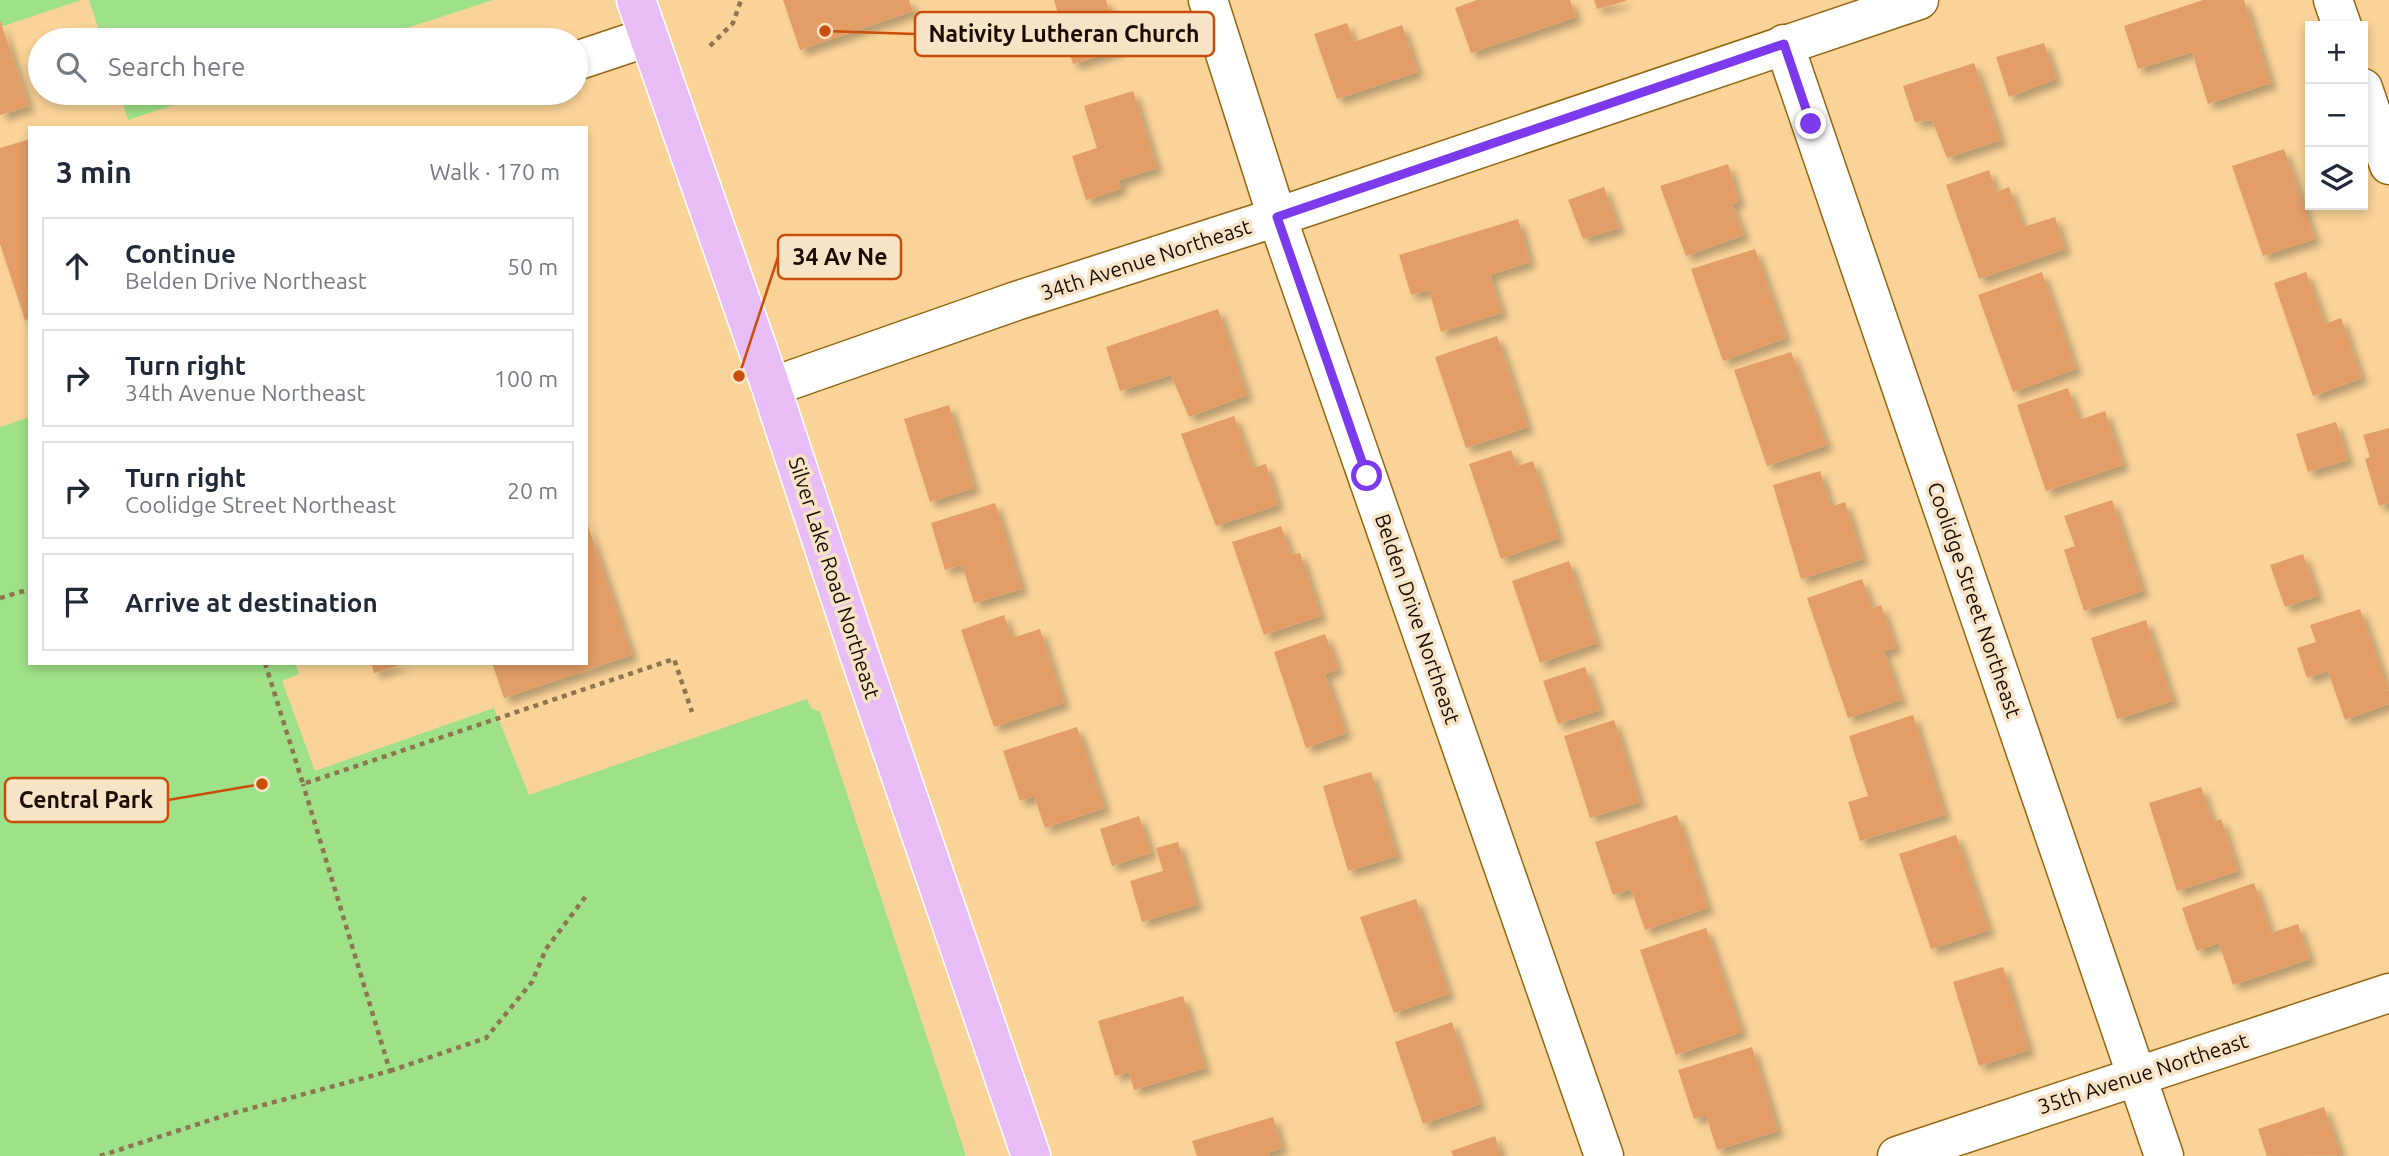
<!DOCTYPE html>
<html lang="en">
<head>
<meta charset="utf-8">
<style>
	body { margin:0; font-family:Ubuntu,sans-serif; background:#f2f2f3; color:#1f2937 }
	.controls { position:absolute; right:21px; top:21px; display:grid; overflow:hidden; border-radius:0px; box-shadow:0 4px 10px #0003 }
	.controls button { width:63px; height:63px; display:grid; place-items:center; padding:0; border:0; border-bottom:2px solid #e0e1e3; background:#fff; color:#1f2937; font:35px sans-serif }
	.stop { position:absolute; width:21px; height:21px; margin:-16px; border:5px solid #7c3aed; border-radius:50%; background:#fff }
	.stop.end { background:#7c3aed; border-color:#fff; box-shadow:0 2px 7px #0008 }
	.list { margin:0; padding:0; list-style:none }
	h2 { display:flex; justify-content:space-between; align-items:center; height:91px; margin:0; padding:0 28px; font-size:30px }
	h2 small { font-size:23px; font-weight:400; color:#747a83 }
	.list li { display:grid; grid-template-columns:46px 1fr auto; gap:21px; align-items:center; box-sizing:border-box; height:98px; margin:0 14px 14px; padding:0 14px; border:2px solid #e0e1e3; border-radius:0px }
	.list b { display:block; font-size:26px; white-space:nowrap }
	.list p { margin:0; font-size:23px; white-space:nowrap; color:#747a83 }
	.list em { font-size:23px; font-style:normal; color:#747a83 }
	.icon { flex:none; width:38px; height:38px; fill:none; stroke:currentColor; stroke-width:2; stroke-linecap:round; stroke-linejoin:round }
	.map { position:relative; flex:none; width:2389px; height:1156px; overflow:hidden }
	.search { position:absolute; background:#fff; box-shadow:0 4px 10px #0003; left:28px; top:28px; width:560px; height:77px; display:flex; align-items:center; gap:18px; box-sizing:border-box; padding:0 24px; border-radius:38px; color:#747a83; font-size:26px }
	.panel { position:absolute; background:#fff; box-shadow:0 4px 10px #0003; left:28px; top:126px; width:560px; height:539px; border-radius:0px }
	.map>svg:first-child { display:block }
	.green { fill:#9fe188 }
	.building { fill:#e39e68; filter:url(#shadow) }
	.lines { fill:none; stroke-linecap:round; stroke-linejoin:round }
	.minor-casing { stroke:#92660f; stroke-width:41 }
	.major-casing { stroke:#fff; stroke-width:41 }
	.path { stroke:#8e744f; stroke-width:4.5; stroke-dasharray:5 5; stroke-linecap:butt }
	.minor { stroke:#fff; stroke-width:38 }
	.major { stroke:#e9bef7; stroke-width:38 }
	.route { stroke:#7c3aed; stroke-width:9 }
	.labels { text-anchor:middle; stroke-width:7; stroke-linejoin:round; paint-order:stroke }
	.street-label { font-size:21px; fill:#1a0d00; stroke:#f7e4c7 }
	.leader { fill:none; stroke:#c94e0a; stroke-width:2.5 }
	.callout-dot { fill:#c94e0a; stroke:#f7e4c7; stroke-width:2.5 }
	.callout { fill:#f7e4c7; stroke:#c94e0a; stroke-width:2.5 }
	.callout-label { font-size:23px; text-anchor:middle; font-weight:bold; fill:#1a0d00 }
</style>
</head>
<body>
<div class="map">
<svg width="2389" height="1156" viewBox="0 0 2389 1156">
	<defs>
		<filter id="shadow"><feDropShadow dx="6" dy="6" stdDeviation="3.5" flood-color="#0004"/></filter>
	</defs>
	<rect width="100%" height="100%" fill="#fad398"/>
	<g class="green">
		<polygon points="0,0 81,0 0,27"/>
		<polygon points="89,0 493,0 370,40 102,40"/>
		<polygon points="119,93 210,93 128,120"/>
		<polygon points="30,417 30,663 295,663 299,674 282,681 315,771 494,708 529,795 807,699 811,708 820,712 966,1156 0,1156 0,427"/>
	</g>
	<g class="building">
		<polygon points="783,0 909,0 913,11 800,50"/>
		<polygon points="1054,0 1106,0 1121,49 1073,64"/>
		<polygon points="1477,0 1570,0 1576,17 1471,53 1455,8"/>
		<polygon points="1594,0 1626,0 1626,1 1597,9"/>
		<polygon points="2203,0 2244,0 2271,83 2208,104 2192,52 2138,69 2124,26"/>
		<polygon points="0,20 29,106 0,115"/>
		<polygon points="1347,23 1354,42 1402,25 1418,72 1337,99 1314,34"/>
		<polygon points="2044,43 2056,79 2009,97 1996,57"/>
		<polygon points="1974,63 2001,140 1947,158 1932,120 1915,122 1903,86"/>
		<polygon points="1133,91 1157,168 1119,180 1121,189 1086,200 1072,156 1097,148 1084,106"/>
		<polygon points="30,139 30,319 25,320 0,244 0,148"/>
		<polygon points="2284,149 2315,239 2263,256 2232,166"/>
		<polygon points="1728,164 1739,201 1732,204 1744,235 1686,256 1660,186"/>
		<polygon points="1989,170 1996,192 2009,187 2023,227 2055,217 2065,249 1979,279 1946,185"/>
		<polygon points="1604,187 1619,228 1583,239 1568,200"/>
		<polygon points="1518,219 1530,262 1490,275 1502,313 1441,332 1429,290 1411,295 1399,255"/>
		<polygon points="1755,249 1786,338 1723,361 1691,269"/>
		<polygon points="2042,272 2076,369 2013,392 1978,295"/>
		<polygon points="2306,272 2325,324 2341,318 2362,378 2313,396 2274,283"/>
		<polygon points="1218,309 1247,395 1189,417 1171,375 1120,391 1106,347"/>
		<polygon points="1497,336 1528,427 1466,448 1435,357"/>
		<polygon points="1791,352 1827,445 1767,466 1734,370"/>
		<polygon points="2068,388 2079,420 2105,411 2123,465 2046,491 2017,405"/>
		<polygon points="949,405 974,488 930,502 904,419"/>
		<polygon points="1234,416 1253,468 1266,464 1278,505 1216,526 1181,434"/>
		<polygon points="2336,422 2348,460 2308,472 2296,434"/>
		<polygon points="2389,428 2389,503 2379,506 2365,459 2370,457 2363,435"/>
		<polygon points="1511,450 1517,466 1533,461 1559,538 1501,559 1469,464"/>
		<polygon points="1820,471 1831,507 1845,502 1863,559 1801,579 1773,485"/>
		<polygon points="2112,500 2143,591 2084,611 2064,550 2075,546 2064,516"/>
		<polygon points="995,503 1022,589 974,603 962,565 945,570 931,523"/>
		<polygon points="586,520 632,655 504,698 492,663 586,663"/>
		<polygon points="1281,526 1291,555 1300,553 1321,616 1264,635 1232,542"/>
		<polygon points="2303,554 2318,596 2285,607 2270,565"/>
		<polygon points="1569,561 1597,643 1540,663 1512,581"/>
		<polygon points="1862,579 1872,608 1881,605 1896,648 1884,651 1901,700 1848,718 1807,598"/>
		<polygon points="2360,609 2389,692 2389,704 2345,720 2328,671 2307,678 2297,648 2316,642 2310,625"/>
		<polygon points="1004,615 1012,638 1040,629 1064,703 994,727 961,630"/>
		<polygon points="2146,620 2173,701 2117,719 2091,638"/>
		<polygon points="1325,634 1338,669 1325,674 1346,733 1306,748 1274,652"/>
		<polygon points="371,663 403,663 403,664 374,673"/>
		<polygon points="1585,667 1600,710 1558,724 1543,681"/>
		<polygon points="1913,715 1945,815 1860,841 1848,802 1868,796 1849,736"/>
		<polygon points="1614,720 1640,802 1590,818 1564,736"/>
		<polygon points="1077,727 1105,808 1045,828 1034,796 1020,801 1003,751"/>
		<polygon points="1371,772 1397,856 1348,871 1323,786"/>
		<polygon points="2201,787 2213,822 2221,819 2238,871 2177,891 2149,803"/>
		<polygon points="1677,815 1708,908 1645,930 1631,889 1613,895 1595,842"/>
		<polygon points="1139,816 1151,853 1112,866 1100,829"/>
		<polygon points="1956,835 1989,930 1931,949 1899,854"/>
		<polygon points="1178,842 1197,905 1142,922 1130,881 1163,871 1156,848"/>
		<polygon points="2254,883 2271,933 2298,924 2310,959 2233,985 2219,943 2197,951 2182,908"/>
		<polygon points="1416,899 1449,994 1394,1013 1360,917"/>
		<polygon points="1706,928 1742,1032 1676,1055 1640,950"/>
		<polygon points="2003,967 2029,1050 1979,1066 1953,982"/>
		<polygon points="1183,996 1205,1068 1134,1090 1129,1072 1115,1076 1098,1021"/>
		<polygon points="1452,1022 1480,1104 1423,1124 1395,1042"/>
		<polygon points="1752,1047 1778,1131 1717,1150 1706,1115 1694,1119 1678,1070"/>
		<polygon points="2324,1107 2341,1155 2267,1156 2258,1129"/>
		<polygon points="1273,1117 1282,1148 1268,1153 1269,1156 1197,1156 1192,1141"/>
		<polygon points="1495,1136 1501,1156 1453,1156 1451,1151"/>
	</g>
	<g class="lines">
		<g class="minor-casing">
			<g id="minor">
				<polyline points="1208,0 1277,217 1604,1156"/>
				<polyline points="2333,0 2342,26"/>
				<polyline points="1784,44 2164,1156"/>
				<polyline points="576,61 648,37"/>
				<polyline points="2363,88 2389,165"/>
				<polyline points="771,387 1016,301 1277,217 1919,0"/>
				<polyline points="1897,1156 2389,993"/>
			</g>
		</g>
		<g class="major-casing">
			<polyline id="major" points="636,0 771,387 860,657 1031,1156"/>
		</g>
		<g class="path">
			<polyline points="710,46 733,23 741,0"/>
			<polyline points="0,598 30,589"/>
			<polyline points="265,663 303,784 674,659 692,712"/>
			<polyline points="390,1071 486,1038 532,982 546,949 586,896"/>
			<polyline points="100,1156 226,1115 390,1071 303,784"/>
		</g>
		<use href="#minor" class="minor"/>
		<use href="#major" class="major"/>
	</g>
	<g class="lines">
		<polyline class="route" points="1367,476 1277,217 1784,44 1811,124"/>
	</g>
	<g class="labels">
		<g class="street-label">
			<text transform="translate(1146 260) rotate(-18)" y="7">34th Avenue Northeast</text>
			<text transform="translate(834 578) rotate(72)" y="7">Silver Lake Road Northeast</text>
			<text transform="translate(1974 600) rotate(71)" y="7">Coolidge Street Northeast</text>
			<text transform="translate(1417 619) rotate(71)" y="7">Belden Drive Northeast</text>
			<text transform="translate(2143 1074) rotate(-18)" y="7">35th Avenue Northeast</text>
		</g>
	</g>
	<path class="leader" d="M825 31L915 34M739 376L778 257M262 784L168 800"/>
	<g class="callout-dot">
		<circle cx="825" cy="31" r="7"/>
		<circle cx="739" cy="376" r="7"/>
		<circle cx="262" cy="784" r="7"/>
	</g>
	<g class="callout">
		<rect x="915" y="12" width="299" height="44" rx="7"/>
		<rect x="778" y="235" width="123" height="44" rx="7"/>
		<rect x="5" y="778" width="163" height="44" rx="7"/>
	</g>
	<g class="callout-label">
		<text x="1064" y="42">Nativity Lutheran Church</text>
		<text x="840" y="265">34 Av Ne</text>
		<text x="86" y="808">Central Park</text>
	</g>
</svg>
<div class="controls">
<button>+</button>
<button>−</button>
<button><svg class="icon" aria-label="layers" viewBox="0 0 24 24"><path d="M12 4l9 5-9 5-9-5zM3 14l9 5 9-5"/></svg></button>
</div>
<div class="stop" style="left:1367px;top:476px"></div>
<div class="stop end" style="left:1811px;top:124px"></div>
<div class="search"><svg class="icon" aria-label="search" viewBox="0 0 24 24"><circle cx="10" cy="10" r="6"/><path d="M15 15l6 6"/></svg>Search here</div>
<section class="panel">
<h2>3 min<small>Walk · 170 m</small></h2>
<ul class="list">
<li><svg class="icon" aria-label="ahead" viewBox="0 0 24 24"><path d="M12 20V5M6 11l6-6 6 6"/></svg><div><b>Continue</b><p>Belden Drive Northeast</p></div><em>50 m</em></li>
<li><svg class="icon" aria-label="right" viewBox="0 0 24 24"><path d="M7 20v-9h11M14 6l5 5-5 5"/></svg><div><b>Turn right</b><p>34th Avenue Northeast</p></div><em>100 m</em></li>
<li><svg class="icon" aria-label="right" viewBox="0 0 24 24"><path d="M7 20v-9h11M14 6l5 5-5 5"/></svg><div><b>Turn right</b><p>Coolidge Street Northeast</p></div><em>20 m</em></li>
<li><svg class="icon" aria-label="arrive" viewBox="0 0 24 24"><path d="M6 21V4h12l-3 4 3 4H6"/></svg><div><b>Arrive at destination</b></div></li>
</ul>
</section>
</div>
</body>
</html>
